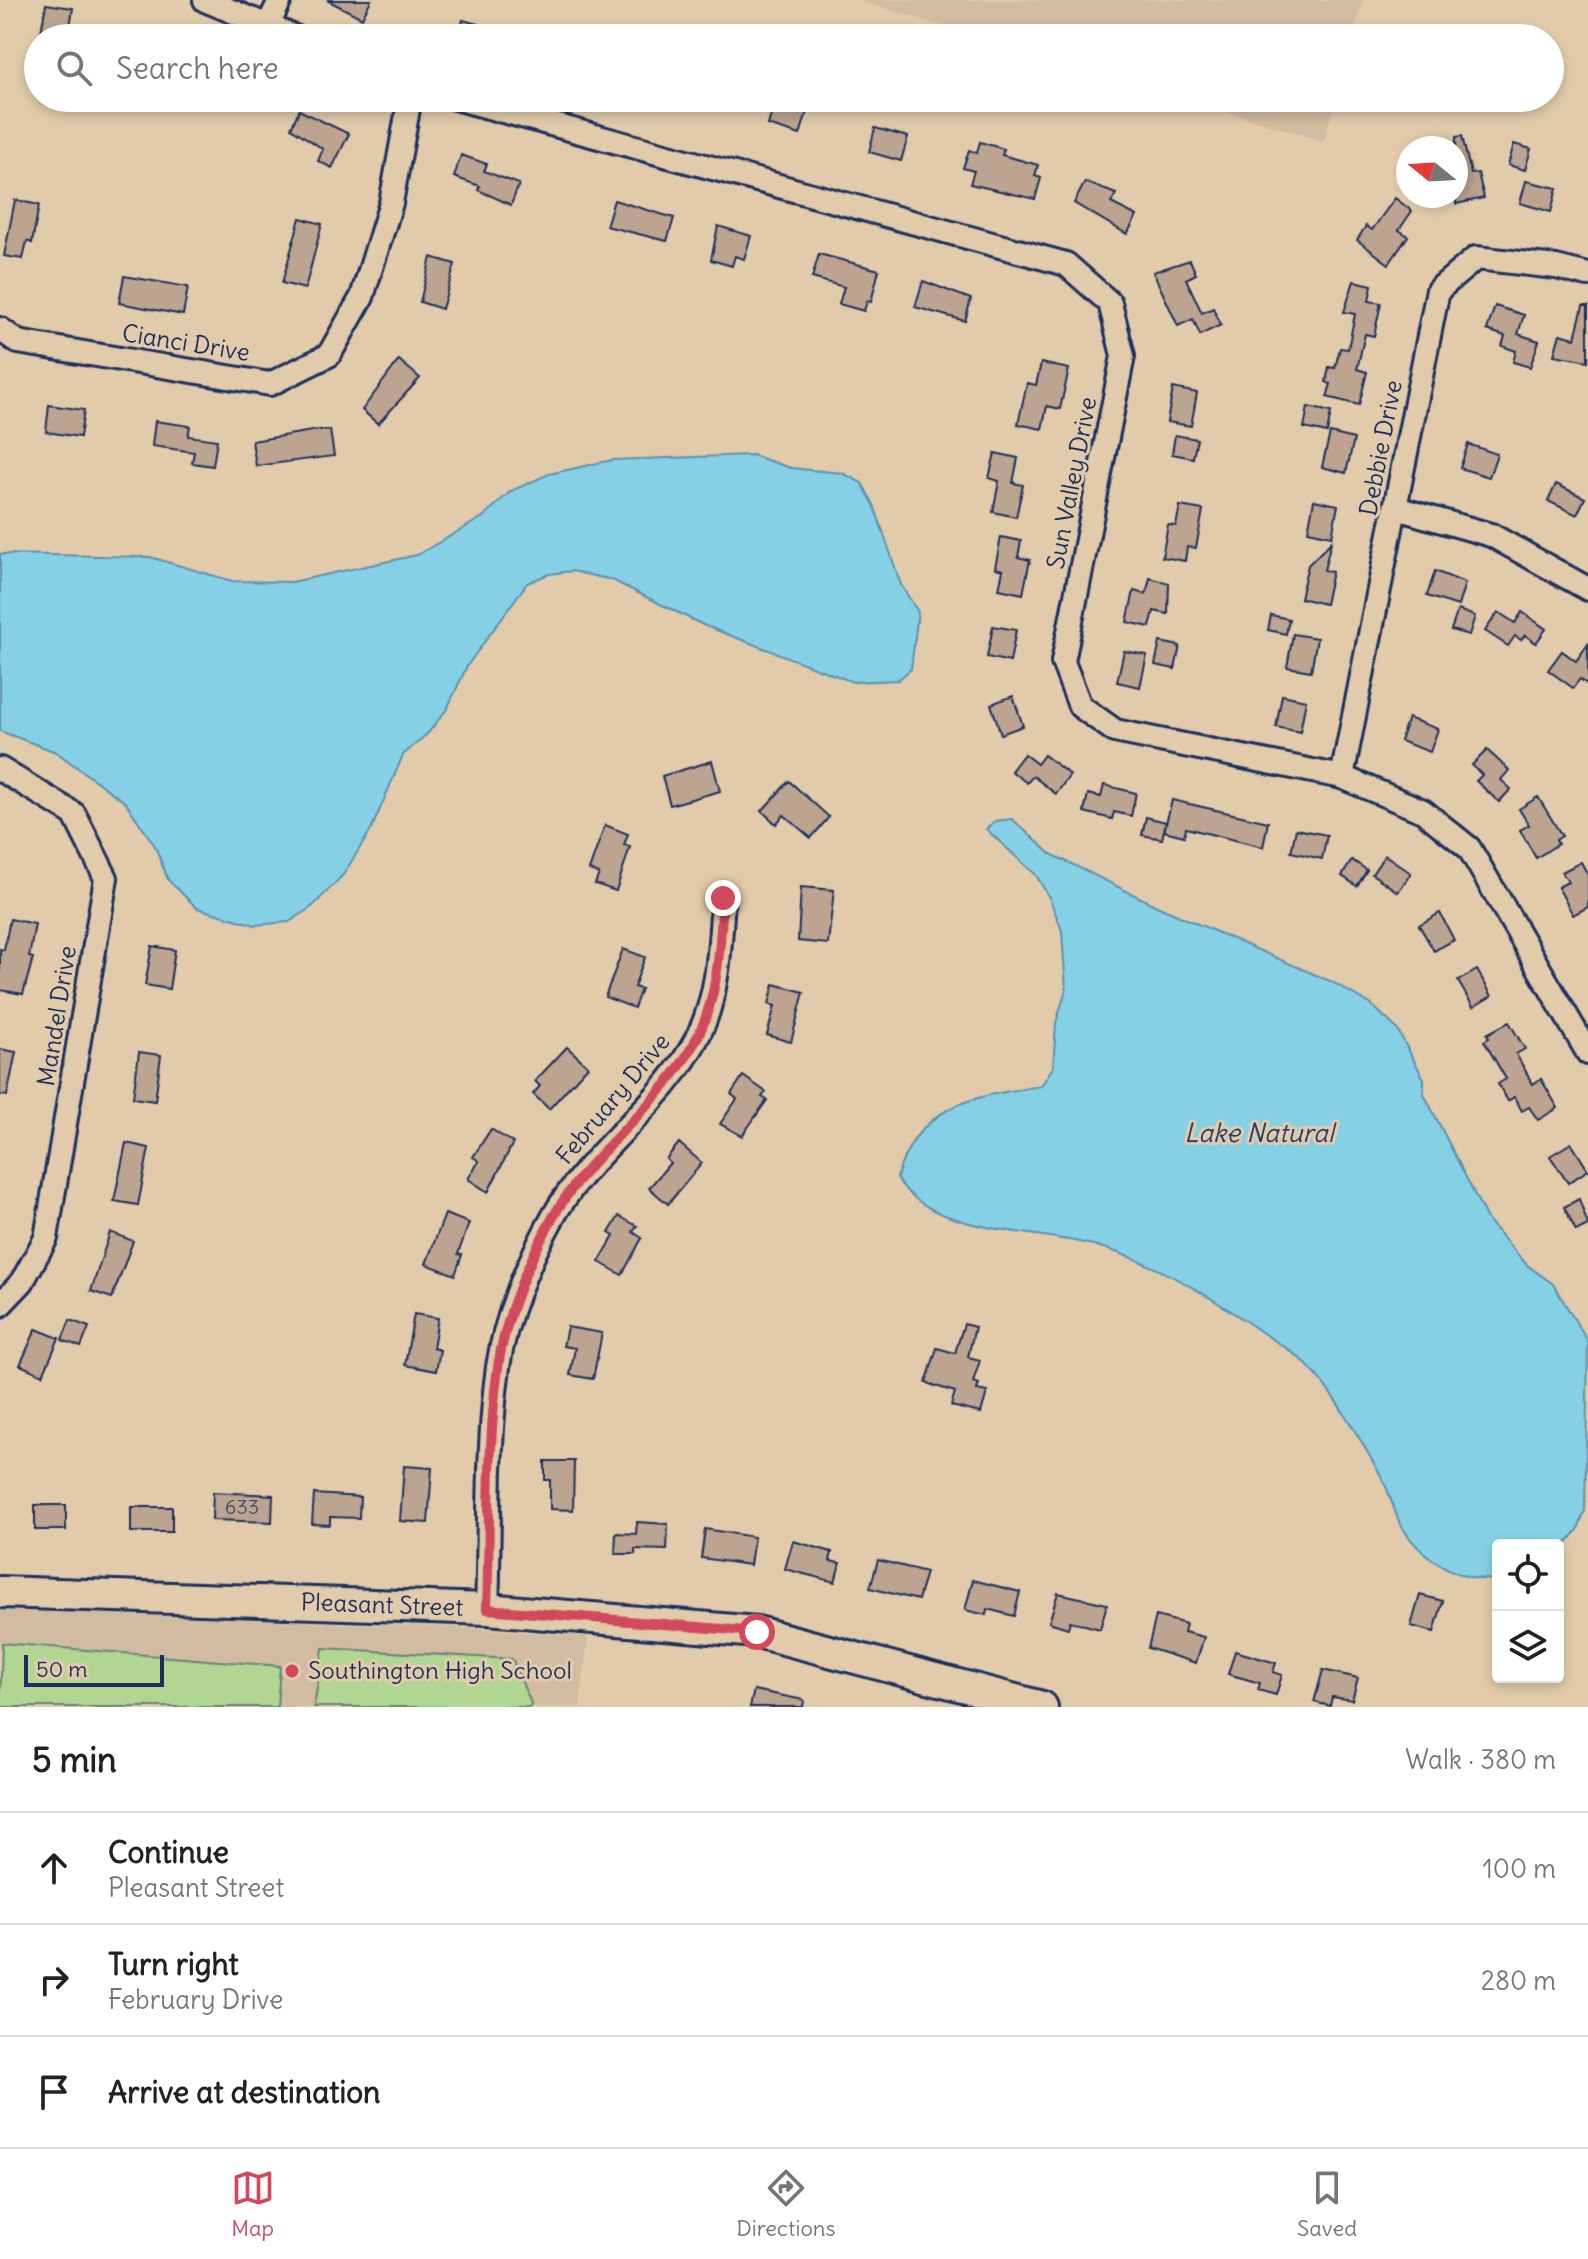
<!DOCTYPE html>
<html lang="en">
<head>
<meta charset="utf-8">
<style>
	body { margin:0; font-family:Delius,sans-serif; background:#f6f6f6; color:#222 }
	.controls { position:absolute; right:24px; bottom:24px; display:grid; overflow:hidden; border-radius:8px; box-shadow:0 4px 12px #0003 }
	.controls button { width:72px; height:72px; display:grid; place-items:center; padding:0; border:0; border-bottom:2px solid #e0e0e0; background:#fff; color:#222; font:40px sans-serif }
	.compass { position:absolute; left:1396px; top:136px; width:72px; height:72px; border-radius:50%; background:#fff; box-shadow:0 4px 12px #0003; rotate:288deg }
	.scale { position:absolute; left:24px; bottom:20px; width:140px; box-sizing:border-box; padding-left:8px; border:4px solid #1b2f5e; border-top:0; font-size:22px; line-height:28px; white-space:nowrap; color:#1b2f5e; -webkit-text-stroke:6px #e1cbaa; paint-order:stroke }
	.stop { position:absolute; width:24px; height:24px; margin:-18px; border:6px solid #d1495b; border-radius:50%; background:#fff }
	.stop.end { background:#d1495b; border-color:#fff; box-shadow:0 2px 8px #0008 }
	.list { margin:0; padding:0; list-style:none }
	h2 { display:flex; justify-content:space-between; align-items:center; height:104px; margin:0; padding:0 32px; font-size:34px }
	h2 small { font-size:26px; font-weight:400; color:#767676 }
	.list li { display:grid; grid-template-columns:52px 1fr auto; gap:24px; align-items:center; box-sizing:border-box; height:112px; padding:0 32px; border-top:2px solid #e0e0e0 }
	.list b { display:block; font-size:30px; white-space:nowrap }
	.list p { margin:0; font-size:26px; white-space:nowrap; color:#767676 }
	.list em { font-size:26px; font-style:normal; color:#767676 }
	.icon { flex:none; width:44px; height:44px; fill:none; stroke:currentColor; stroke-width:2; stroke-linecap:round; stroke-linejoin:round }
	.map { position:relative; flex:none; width:1588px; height:1707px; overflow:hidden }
	.search { position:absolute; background:#fff; box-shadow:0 4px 12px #0003; left:24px; right:24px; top:24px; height:88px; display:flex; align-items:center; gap:20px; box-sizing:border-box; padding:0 28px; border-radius:44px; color:#767676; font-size:30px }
	.sheet { height:440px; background:#fff }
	nav { display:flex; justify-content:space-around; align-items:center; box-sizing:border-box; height:112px; border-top:2px solid #e0e0e0; background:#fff; font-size:22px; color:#767676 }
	nav a { display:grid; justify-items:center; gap:4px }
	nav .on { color:#d1495b }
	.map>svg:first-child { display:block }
	.built { fill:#d2bca1 }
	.green { fill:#b0d692; stroke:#668278; stroke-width:2 }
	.water { fill:#86d0e6; stroke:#5b90b0; stroke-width:2 }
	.building { fill:#bda490; stroke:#1b2f5e; stroke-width:2 }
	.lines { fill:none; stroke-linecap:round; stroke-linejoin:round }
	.street-casing { stroke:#1b2f5e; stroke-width:28 }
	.secondary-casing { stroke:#1b2f5e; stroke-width:36 }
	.street { stroke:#e1cbaa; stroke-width:22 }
	.secondary { stroke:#e1cbaa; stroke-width:30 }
	.route { stroke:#d1495b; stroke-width:10 }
	.poi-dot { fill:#d1495b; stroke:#e1cbaa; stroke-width:3 }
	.labels { text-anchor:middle; stroke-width:6; stroke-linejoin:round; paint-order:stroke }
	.number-label { font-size:20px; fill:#444c6a }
	.street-label { font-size:24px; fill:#1b2f5e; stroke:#e1cbaa }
	.poi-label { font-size:24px; fill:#1b2f5e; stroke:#e1cbaa; text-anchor:start }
	.water-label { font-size:26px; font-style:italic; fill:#263f6c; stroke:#e1cbaa }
</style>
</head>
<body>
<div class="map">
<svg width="1588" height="1707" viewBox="0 0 1588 1707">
	<rect width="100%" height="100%" fill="#e1cbaa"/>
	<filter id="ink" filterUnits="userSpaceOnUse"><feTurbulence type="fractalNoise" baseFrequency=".0125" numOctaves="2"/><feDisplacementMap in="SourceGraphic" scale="16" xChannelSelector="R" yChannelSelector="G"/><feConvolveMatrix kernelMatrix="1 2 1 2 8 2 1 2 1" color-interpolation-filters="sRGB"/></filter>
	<g filter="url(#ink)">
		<g class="built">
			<polygon points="856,0 1363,0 1352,38 984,38"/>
			<polygon points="1182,98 1336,98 1324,141"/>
			<polygon points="0,1610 468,1628 588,1636 580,1707 0,1707"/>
		</g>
		<g class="green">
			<polygon points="2,1643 280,1666 277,1707 0,1707"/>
			<polygon points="323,1648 512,1659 531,1703 530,1707 314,1707"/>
		</g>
		<g class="water">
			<polygon points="752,455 791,468 842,473 862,483 874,505 901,585 918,612 911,669 898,680 853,682 703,625 612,580 572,571 549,574 527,583 467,666 447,709 428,733 403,755 371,830 343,875 313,906 289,922 255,925 197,908 168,880 155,846 126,803 56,752 0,731 0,554 150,557 232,581 292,582 417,555 483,517 511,491 549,474 612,460"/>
			<path d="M1012,819L1051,854L1161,908L1332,982L1372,1005L1397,1029L1424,1079V1094L1488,1221L1527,1265L1553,1284L1588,1342L1585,1510L1578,1530L1558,1554V1545H1498V1579C1458,1583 1417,1556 1399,1521C1392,1506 1389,1490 1381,1476C1360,1439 1336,1395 1307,1365C1295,1352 1277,1343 1263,1333C1212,1297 1157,1263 1097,1246C1037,1229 930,1235 897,1178C916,1104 975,1096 1041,1086L1053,1067L1056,1023L1066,990L1062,931L1050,899L1036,875L986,829L995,821Z"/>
		</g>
		<g class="building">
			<polygon points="327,0 371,0 362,18"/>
			<polygon points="46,4 73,8 68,38 40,38"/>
			<polygon points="463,20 511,33 510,38 458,38"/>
			<polygon points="776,98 809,105 800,135 768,125"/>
			<polygon points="299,110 349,134 332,168 318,161 323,149 291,128"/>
			<polygon points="875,128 908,137 901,161 869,152"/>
			<polygon points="1462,136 1471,174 1478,173 1484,198 1456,204 1456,137"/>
			<polygon points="980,142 1004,149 1002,155 1038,165 1035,176 1041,178 1035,199 970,184 974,171 963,168 969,150 977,153"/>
			<polygon points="1514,144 1531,149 1525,170 1508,165"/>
			<polygon points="461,155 487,164 484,171 519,184 511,205 478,190 480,186 454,177"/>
			<polygon points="1526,181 1557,188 1551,212 1520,203"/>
			<polygon points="1085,182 1116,194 1111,203 1137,216 1127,234 1074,203"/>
			<polygon points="1395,198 1412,211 1399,230 1408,236 1389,264 1357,240 1366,226 1372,230"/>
			<polygon points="15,200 39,205 32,243 27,241 23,259 4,256"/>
			<polygon points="614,200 674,218 667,241 606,226"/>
			<polygon points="300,218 322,224 305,289 282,283"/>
			<polygon points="718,226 751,236 744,259 735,256 732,266 711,260"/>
			<polygon points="819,254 879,270 871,302 867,301 864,311 839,304 844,287 812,278"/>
			<polygon points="431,257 455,264 442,309 420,302"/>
			<polygon points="1190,260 1196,274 1186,279 1202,313 1213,308 1221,325 1200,335 1193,319 1178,326 1153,272"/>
			<polygon points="124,276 188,287 183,315 119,303"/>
			<polygon points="923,281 971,299 965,321 915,307"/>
			<polygon points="1354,281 1372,285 1369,301 1381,303 1374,336 1365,334 1357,369 1367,372 1359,405 1327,397 1331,384 1326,382 1329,367 1335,368 1340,348 1348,349 1355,314 1344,312"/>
			<polygon points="1495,306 1524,315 1518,334 1539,341 1530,367 1513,362 1516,351 1502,346 1505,336 1487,330"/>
			<polygon points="1583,306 1588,306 1588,361 1554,355 1560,334 1575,338"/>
			<polygon points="399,360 420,378 378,424 362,410"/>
			<polygon points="1041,363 1069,369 1060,409 1047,406 1042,429 1018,424 1027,383 1036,385"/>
			<polygon points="1173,388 1197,393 1191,426 1167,422"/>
			<polygon points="49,405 84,410 80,437 46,432"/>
			<polygon points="1308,407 1331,412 1327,433 1304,428"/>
			<polygon points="155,421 190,426 188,436 217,440 213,466 192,463 194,452 152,446"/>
			<polygon points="318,430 330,430 334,456 256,466 252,441"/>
			<polygon points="1330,433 1354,439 1346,473 1322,467"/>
			<polygon points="1175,435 1197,439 1193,458 1172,454"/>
			<polygon points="1468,444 1497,454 1489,477 1460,468"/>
			<polygon points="995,453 1018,458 1013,483 1023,485 1016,517 993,512 999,481 989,478"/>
			<polygon points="1556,484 1585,498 1577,515 1548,501"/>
			<polygon points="1314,500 1338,505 1332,536 1308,531"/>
			<polygon points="1180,506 1203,510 1196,548 1187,547 1185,561 1162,557 1168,525 1176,526"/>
			<polygon points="1001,537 1021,541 1018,557 1030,560 1023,594 999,589 1003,570 995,568"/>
			<polygon points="1331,542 1324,570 1332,572 1325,604 1300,598 1308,565"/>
			<polygon points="1435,571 1465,583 1458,606 1427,596"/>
			<polygon points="1150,578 1169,583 1168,614 1154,611 1150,627 1127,622 1134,591 1146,594"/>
			<polygon points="1458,610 1475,616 1469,635 1451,630"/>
			<polygon points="1498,612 1515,623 1522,612 1546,629 1536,643 1525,635 1521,640 1515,636 1508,646 1485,631"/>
			<polygon points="1271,615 1289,619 1286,634 1268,630"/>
			<polygon points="993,626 1016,630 1010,662 987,657"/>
			<polygon points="1293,634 1317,638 1311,671 1287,667"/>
			<polygon points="1160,642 1180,646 1175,669 1155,665"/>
			<polygon points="1588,644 1588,685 1580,679 1573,688 1548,670 1562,651 1576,661"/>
			<polygon points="1124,651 1147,655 1140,687 1117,682"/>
			<polygon points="1282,695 1306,700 1300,732 1276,727"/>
			<polygon points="1013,696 1023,726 1001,734 991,704"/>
			<polygon points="1408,718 1438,729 1430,752 1400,741"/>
			<polygon points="1487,750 1509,770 1501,780 1511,789 1499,802 1476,781 1482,775 1472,765"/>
			<polygon points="1024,754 1037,764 1044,755 1070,775 1056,794 1033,776 1027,783 1011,771"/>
			<polygon points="712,761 720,791 670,805 662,776"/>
			<polygon points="789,781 829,817 811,838 784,815 776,824 762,811"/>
			<polygon points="1104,785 1136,793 1131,816 1114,812 1112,819 1084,812 1088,794 1101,797"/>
			<polygon points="1538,797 1562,836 1556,840 1558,844 1536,858 1520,830 1529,825 1519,809"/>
			<polygon points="1172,800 1268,822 1263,847 1186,828 1184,836 1164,831"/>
			<polygon points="1146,817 1166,822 1162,839 1142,835"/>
			<polygon points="605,825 628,834 624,845 630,847 616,891 595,884 599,874 589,870"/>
			<polygon points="1296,829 1327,835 1322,859 1291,852"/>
			<polygon points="1385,855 1411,873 1398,892 1372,874"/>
			<polygon points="1352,860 1367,870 1357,886 1342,876"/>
			<polygon points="1581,862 1588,875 1588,907 1573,915 1558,887 1568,882 1562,872"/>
			<polygon points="801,887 834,890 828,944 798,941"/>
			<polygon points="1440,913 1454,940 1434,951 1419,925"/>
			<polygon points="10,919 35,924 29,957 33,958 23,994 0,990 0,949 4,950"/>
			<polygon points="152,946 175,950 169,989 145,985"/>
			<polygon points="623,949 645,957 634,987 641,989 634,1008 605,997"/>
			<polygon points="1477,970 1492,996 1473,1007 1458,981"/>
			<polygon points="774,984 804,992 791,1042 767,1035 775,1006 769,1004"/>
			<polygon points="1509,1022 1525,1049 1516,1054 1533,1084 1541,1079 1558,1108 1538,1120 1529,1107 1522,1111 1514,1097 1508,1101 1498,1084 1506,1079 1484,1041 1489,1038 1487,1034"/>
			<polygon points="567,1047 588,1066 549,1109 533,1094 540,1086 535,1081"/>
			<polygon points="0,1049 16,1052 7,1096 0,1095"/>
			<polygon points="139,1052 161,1055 155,1101 133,1098"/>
			<polygon points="743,1076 766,1092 762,1097 767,1100 742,1136 720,1124 737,1099 731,1094"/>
			<polygon points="491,1129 513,1143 488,1192 468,1179 479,1161 473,1157"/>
			<polygon points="126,1143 149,1148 138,1205 114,1201"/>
			<polygon points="679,1143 702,1163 668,1204 649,1188 670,1163 666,1159"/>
			<polygon points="1571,1143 1588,1170 1568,1183 1550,1156"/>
			<polygon points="1579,1199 1588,1225 1576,1231 1564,1207"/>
			<polygon points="445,1214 469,1223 458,1254 462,1255 455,1275 426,1264"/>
			<polygon points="619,1216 637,1226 633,1232 642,1238 622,1275 599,1262 614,1236 609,1233"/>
			<polygon points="110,1232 133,1241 112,1298 91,1291"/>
			<polygon points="414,1314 438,1318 433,1348 440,1350 436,1371 405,1365"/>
			<polygon points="70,1320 89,1327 81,1347 62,1340"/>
			<polygon points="964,1324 975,1327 968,1357 980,1360 973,1382 979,1384 977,1390 987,1392 981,1413 951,1406 955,1392 926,1383 937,1348 955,1353"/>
			<polygon points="567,1327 602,1333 593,1379 570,1375 575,1348 563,1346"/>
			<polygon points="36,1329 59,1338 43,1375 20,1365"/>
			<polygon points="545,1461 574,1461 573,1510 550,1509 550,1480 545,1480"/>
			<polygon points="404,1466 432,1468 428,1523 400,1521"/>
			<polygon points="213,1492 273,1495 272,1522 212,1520"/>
			<polygon points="314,1494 360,1497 359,1518 330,1517 330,1525 312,1524"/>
			<rect x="35" y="1505" width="31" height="25"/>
			<rect x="131" y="1507" width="41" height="25"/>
			<polygon points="637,1522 668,1524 667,1550 635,1549 635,1554 615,1554 616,1533 636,1534"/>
			<polygon points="705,1529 754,1537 750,1565 701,1558"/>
			<polygon points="793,1541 832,1552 830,1561 840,1563 835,1582 785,1569"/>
			<polygon points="878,1560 926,1572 918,1600 870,1588"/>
			<polygon points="973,1580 1020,1592 1014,1616 987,1609 986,1615 965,1610"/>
			<polygon points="1058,1593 1107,1604 1100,1629 1070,1621 1068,1628 1049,1622"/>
			<polygon points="1420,1595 1443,1601 1434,1632 1411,1626"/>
			<polygon points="1156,1616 1186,1624 1184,1632 1204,1637 1196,1663 1148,1648"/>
			<polygon points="1235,1651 1276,1663 1273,1672 1282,1675 1276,1695 1258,1690 1260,1683 1228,1674"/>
			<polygon points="1323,1670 1358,1678 1352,1700 1332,1697 1330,1706 1314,1702"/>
			<polygon points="754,1690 804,1700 803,1707 750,1707"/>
		</g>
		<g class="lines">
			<g class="street-casing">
				<g id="street">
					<polyline points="205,0 297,38"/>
					<polyline points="268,26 280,0"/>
					<polyline points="455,98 1066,264 1110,303 1123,356 1063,662 1080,706 1115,731 1342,777 1423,811 1469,848 1588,1053"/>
					<polyline points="0,329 18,342 270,384 329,355 362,297 391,203 410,98"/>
					<polyline points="1396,508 1491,535 1588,589"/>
					<polyline points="0,769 74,814 106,878 46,1238 22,1282 0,1305"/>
					<polyline points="1342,777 1438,290 1476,258 1556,267 1588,275"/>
					<path d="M487,1609C490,1529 487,1446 498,1367C505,1318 528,1262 552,1219C590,1149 664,1106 699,1034C719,993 720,943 723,898"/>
				</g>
			</g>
			<g class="secondary-casing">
				<polyline id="secondary" points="0,1592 487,1609 757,1632 1042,1707"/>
			</g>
			<use href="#street" class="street"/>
			<use href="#secondary" class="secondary"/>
		</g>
	</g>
	<g class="lines" filter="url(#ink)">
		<path class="route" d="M723,898C720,943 719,992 699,1034C664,1106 590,1149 552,1219C528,1262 505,1317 498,1367C487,1446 490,1529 487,1609L757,1632"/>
	</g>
	<circle class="poi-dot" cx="292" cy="1671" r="8"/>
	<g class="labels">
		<g class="number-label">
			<text x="242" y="1514">633</text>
		</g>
		<g class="street-label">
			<text transform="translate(186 343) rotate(9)" y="8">Cianci Drive</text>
			<text transform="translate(1381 448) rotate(-79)" y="8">Debbie Drive</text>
			<text transform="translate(1072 483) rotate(-79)" y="8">Sun Valley Drive</text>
			<text transform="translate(57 1016) rotate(-81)" y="8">Mandel Drive</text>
			<text transform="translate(613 1099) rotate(-50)" y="8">February Drive</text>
			<text transform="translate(382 1605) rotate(2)" y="8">Pleasant Street</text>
		</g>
		<g class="poi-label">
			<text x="308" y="1679">Southington High School</text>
		</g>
		<g class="water-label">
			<text x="1259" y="1142">Lake Natural</text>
		</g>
	</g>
</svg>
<div class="controls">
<button><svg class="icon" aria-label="locate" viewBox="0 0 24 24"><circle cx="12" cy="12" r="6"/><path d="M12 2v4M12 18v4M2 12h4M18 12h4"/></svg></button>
<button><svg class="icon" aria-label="layers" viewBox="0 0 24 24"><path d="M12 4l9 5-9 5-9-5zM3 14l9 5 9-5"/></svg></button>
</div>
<svg class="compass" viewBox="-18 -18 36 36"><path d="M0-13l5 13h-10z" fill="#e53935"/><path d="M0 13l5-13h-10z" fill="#767676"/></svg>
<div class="scale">50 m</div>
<div class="stop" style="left:757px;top:1632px"></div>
<div class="stop end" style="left:723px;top:898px"></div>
<div class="search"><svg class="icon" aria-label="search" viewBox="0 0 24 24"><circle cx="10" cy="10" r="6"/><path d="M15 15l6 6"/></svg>Search here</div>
</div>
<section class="sheet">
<h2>5 min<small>Walk · 380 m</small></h2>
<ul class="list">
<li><svg class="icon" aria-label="ahead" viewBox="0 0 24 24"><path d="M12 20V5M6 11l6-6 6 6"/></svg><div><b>Continue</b><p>Pleasant Street</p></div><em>100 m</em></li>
<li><svg class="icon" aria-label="right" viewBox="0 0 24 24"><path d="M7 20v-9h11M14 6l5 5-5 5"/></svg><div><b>Turn right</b><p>February Drive</p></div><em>280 m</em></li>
<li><svg class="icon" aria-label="arrive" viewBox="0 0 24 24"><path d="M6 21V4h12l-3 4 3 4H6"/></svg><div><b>Arrive at destination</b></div></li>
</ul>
</section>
<nav>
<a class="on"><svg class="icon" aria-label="map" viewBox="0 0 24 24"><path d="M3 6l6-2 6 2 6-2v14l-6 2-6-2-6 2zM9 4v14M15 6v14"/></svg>Map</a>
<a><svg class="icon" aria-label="directions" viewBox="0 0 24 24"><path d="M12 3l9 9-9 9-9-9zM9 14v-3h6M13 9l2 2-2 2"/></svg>Directions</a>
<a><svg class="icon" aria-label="saved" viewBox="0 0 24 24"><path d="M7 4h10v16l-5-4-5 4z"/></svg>Saved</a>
</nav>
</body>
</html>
